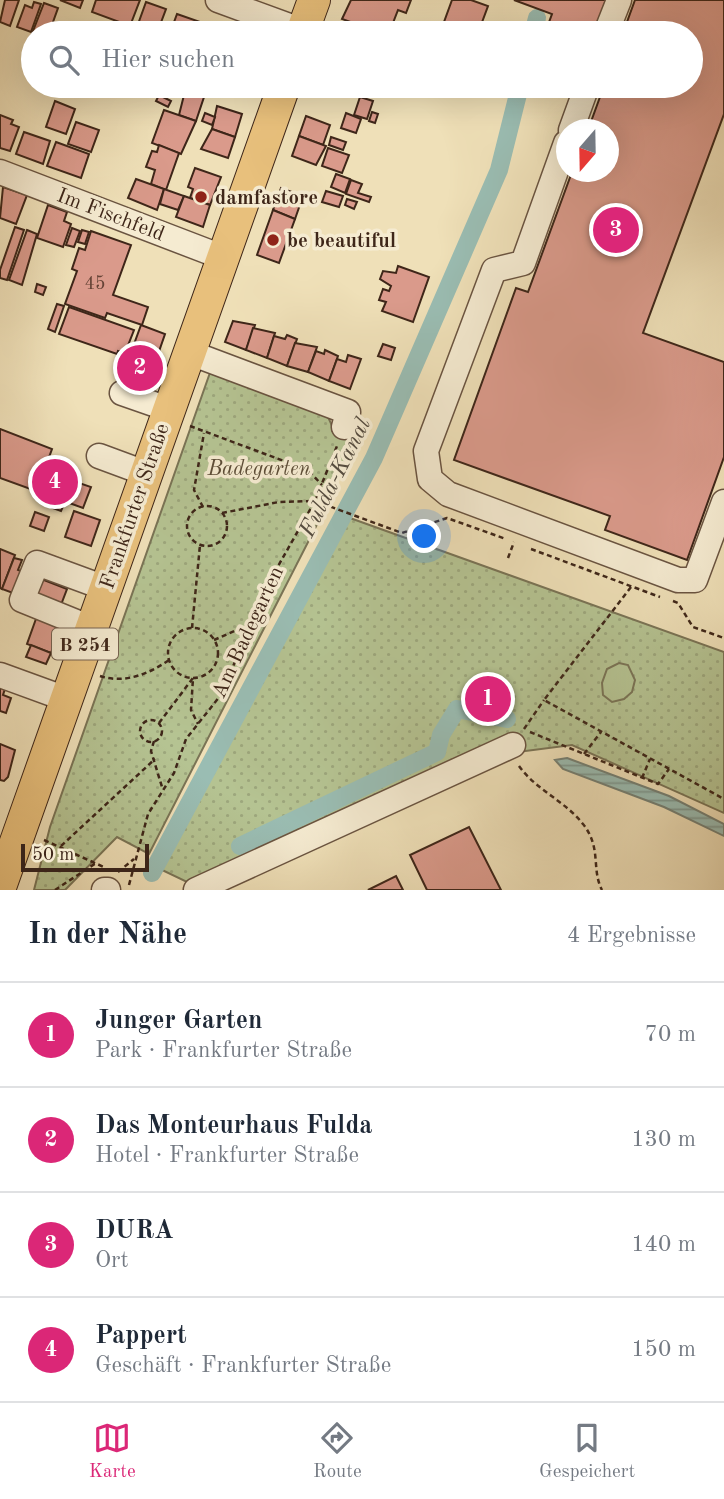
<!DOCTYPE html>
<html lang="de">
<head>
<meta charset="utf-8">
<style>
	body { margin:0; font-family:"Old Standard TT",serif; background:#f2f2f3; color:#1f2937 }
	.compass { position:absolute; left:556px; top:119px; width:63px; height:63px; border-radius:50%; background:#fff; box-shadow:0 7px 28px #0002; rotate:200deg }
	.scale { position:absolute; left:21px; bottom:18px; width:128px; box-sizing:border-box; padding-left:7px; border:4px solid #3e2619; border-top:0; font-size:19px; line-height:24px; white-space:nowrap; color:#3e2619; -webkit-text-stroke:5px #f5ebd1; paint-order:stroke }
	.you { position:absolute; left:425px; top:537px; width:24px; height:24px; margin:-18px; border:5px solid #fff; border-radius:50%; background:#1a73e8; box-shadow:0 0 0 10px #1a73e833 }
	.badge { display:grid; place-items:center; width:46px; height:46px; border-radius:50%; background:#db2777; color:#fff; font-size:23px; font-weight:700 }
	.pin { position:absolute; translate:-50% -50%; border:4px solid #fff; box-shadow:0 2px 7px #0006 }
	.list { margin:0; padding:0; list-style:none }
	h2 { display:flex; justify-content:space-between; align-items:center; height:91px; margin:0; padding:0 28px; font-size:30px }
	h2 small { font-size:23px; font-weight:400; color:#747a83 }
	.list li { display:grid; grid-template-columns:46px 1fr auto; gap:21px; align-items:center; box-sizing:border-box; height:105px; padding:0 28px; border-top:2px solid #e0e1e3 }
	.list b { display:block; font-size:26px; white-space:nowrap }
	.list p { margin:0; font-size:23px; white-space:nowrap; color:#747a83 }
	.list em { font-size:23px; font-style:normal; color:#747a83 }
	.icon { flex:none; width:38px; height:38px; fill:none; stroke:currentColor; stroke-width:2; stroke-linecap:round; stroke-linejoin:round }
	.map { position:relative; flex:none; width:724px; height:890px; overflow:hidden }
	.search { position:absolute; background:#fff; box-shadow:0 7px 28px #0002; left:21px; right:21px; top:21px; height:77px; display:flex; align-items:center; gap:18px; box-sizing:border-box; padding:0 24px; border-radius:38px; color:#747a83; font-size:26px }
	.sheet { height:511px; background:#fff }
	nav { display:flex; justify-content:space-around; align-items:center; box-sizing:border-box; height:98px; border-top:2px solid #e0e1e3; background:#fff; font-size:19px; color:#747a83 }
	nav a { display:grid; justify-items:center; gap:4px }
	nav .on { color:#db2777 }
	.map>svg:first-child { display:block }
	.park { fill:url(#park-dots); stroke:#7a7456; stroke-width:2 }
	.pitch { fill:#b5c392; stroke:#7a7456; stroke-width:2 }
	.water { fill:url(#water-rules); stroke:#758175; stroke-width:2 }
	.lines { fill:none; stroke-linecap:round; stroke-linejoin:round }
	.canal { stroke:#9abdb3; stroke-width:18 }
	.building { fill:#da9a8b; stroke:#3e2619; stroke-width:2 }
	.minor-casing { stroke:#6a5441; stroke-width:27 }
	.major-casing { stroke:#3e2619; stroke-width:34 }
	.path { stroke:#3e2619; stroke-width:2.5; stroke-dasharray:5 3.5; stroke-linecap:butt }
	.minor { stroke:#f5ebd1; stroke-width:24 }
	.major { stroke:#e8c07c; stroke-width:32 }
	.poi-dot { fill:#8f2418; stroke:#f5ebd1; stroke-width:2.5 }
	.labels { text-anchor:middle; stroke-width:7; stroke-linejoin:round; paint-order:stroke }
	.number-label { font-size:18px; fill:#654336 }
	.shield { fill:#f5ebd1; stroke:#756150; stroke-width:2 }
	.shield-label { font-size:19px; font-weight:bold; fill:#3e2619 }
	.poi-label { font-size:21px; font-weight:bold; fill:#3e2619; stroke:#f5ebd1; text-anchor:start }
	.street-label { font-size:21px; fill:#3e2619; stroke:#f5ebd1 }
	.park-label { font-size:21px; font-style:italic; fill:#5c4d37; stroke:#f5ebd1 }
	.water-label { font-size:23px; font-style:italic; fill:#554c40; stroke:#f5ebd1 }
</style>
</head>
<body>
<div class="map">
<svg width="724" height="890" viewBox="0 0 724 890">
	<defs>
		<pattern id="park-dots" width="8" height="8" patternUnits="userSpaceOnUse" patternTransform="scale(1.75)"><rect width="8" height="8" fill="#b5c392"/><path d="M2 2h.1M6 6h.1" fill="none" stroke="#9da77d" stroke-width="1.8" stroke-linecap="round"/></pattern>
		<pattern id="water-rules" width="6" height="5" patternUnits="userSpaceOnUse" patternTransform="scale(1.75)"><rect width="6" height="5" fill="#9abdb3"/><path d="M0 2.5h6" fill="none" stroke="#7f9991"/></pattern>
	</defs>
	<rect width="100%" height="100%" fill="#efe0b8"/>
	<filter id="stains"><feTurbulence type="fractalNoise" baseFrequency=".00286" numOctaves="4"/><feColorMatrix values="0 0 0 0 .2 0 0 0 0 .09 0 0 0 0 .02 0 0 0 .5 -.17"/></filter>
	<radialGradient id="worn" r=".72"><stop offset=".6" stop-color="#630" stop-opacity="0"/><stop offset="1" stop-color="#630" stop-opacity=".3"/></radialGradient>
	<g class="park">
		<polygon points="212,367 324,408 333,428 356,437 330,499 149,854 117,837 65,890 34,890 50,827"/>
		<polygon points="350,518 724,652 724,813 572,745 457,760 189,883 160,869"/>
	</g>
	<polygon class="pitch" points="619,663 628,665 635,680 632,692 624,699 612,702 603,695 602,683 607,669"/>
	<polygon class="water" points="567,758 669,796 724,824 724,836 664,807 563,769 555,760"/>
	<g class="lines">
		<g class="canal">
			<polyline points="533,33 537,18"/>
			<polyline points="240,846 437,752 441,735 457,709 507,719"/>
			<polyline points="152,873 374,458 499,170 520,86"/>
		</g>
	</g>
	<g class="building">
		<polygon points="5,0 19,0 10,26 0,22"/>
		<polygon points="60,0 83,0 80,8"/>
		<polygon points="96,0 140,0 130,26 92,12"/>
		<polygon points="351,0 411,0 406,13 398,10 393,23 401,26 399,33 381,33 342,19"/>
		<polygon points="452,0 471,0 488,6 478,33 440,33"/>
		<polygon points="514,0 613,0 601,33 545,33 552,14"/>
		<polygon points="635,0 724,0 724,114 643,333 724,362 724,457 687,560 605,530 610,516 454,460 516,288 528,292 572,172 608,172 608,130 588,130 604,86 691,86 691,33 623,33"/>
		<polygon points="34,2 41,4 31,32 17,27 25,5 32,8"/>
		<polygon points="146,2 166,9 157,33 148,33 137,27"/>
		<polygon points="44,3 58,8 49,33 33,33 33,36 31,36"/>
		<polygon points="177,14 203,23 201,27 219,33 170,33"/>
		<polygon points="98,86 105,87 102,94 96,92"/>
		<polygon points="221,86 252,86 248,96"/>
		<polygon points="319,86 344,86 340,95"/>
		<polygon points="346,86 358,86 355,94 344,90"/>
		<polygon points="470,86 487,86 484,95 468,90"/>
		<polygon points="186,87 205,94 196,121 179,115"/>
		<polygon points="159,95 171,101 168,107 156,101"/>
		<polygon points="360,97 373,101 367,119 354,115"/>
		<polygon points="55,101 75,109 66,134 46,127"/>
		<polygon points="217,106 242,114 235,137 212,129"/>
		<polygon points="164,110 196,121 181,154 152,143"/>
		<polygon points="372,112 378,114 375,123 369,121"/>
		<polygon points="205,113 215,117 212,125 202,121"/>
		<polygon points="346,113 361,119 356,133 341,128"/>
		<polygon points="0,115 13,120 11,124 19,127 10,151 0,148"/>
		<polygon points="306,116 330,125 323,145 299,136"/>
		<polygon points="76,122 99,130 91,152 68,144"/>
		<polygon points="212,129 235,137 228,158 201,149"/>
		<polygon points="24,132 50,141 43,164 16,154"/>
		<polygon points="299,136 326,146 316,165 292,156"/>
		<polygon points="331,137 346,142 343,150 329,145"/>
		<polygon points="56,142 89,154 81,178 47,166"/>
		<polygon points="159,145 179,153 166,190 151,184 155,170 146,167 152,151 157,152"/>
		<polygon points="328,148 349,155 342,173 322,166"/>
		<polygon points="195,168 221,177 210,205 190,198 193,189 188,187"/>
		<polygon points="336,174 350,179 345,193 331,187"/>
		<polygon points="136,179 164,189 157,210 128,198"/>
		<polygon points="351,180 362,184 358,193 371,197 369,202 346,194"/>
		<polygon points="3,187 27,195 16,224 0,218"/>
		<polygon points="281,188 303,196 295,219 273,210"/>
		<polygon points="164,189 184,196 178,210 160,204"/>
		<polygon points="326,191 343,196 339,207 322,202"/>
		<polygon points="184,196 210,205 203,227 176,217"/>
		<polygon points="347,199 357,202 354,209 345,205"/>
		<polygon points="48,205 67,212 64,221 71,224 63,247 37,238"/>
		<polygon points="273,210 295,219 279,263 257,255"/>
		<polygon points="15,227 24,230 7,280 0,278 0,270"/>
		<polygon points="72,228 80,231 74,247 66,245"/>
		<polygon points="27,230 37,234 22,285 9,280"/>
		<polygon points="82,230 89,232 85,244 78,242"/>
		<polygon points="91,231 131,245 113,295 148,307 142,325 107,313 105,318 65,304 77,271 72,269 79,248 85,250"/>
		<polygon points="398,266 429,277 413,322 382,311 386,302 379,300 383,289 389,291 391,286 380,279 383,271 396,273"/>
		<polygon points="37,284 46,287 43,295 35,292"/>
		<polygon points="57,304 64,306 55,332 48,329"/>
		<polygon points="69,307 134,330 125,353 118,351 117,354 59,334"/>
		<polygon points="233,321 255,325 246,350 225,342"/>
		<polygon points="141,325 165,334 147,386 122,377"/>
		<polygon points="253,328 275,333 267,358 246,350"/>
		<polygon points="287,335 297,339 287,366 267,358 274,336 285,339"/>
		<polygon points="295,343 317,347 308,372 287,366"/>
		<polygon points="383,344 395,348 391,360 378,356"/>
		<polygon points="325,350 338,356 329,381 308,372 316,351 324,354"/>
		<polygon points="348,355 361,359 350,389 329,381 337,359 346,362"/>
		<polygon points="0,429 52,449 44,471 91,487 83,508 0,478"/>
		<polygon points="52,500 64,504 61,511 50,507"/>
		<polygon points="74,511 100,520 91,546 65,537"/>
		<polygon points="35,512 49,517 44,531 30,526"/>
		<polygon points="0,549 15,555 2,589 0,588"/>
		<polygon points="14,558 22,560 18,570 67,589 59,610 2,589"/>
		<polygon points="37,616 61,625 51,653 27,644"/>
		<polygon points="31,645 51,653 46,664 26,657"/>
		<polygon points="0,684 6,686 3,695 11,698 6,713 0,711"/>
		<polygon points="0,744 15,750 8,777 4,781 0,780"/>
		<polygon points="469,827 501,890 427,890 410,855"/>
		<polygon points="396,876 403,890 368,890"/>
	</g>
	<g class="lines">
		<g class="minor-casing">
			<g id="minor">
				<polyline points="218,0 303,31"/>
				<polyline points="606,33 619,0"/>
				<polyline points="571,130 587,86"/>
				<polyline points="566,143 523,263 494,270 426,451 430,479 448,494 678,580 695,580 724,502"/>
				<polyline points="0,172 222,257"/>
				<polyline points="188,352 348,412 344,427"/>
				<polyline points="122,393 168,409"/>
				<polyline points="99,456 145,473"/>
				<polyline points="91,628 22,600 37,563 105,588"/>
				<polyline points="0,675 66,699"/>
				<polyline points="104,890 108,890"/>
				<polyline points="196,890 513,745"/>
			</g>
		</g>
		<g class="major-casing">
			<g id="major">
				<polyline points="302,33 314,0"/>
				<polyline points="0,887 284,86"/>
			</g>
		</g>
		<g class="path">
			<polyline points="190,426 308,470 322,485"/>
			<circle cx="207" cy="526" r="20"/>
			<polyline points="203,507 194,490 204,433"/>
			<polyline points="222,513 279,502 315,501 402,533 447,518 506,539"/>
			<polyline points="531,549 660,597"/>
			<polyline points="508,558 514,542"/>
			<polyline points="631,587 544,700 724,799"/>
			<polyline points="673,601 678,603 693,627 724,638"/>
			<polyline points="192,628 200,545"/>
			<circle cx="193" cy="653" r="25"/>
			<polyline points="214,640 246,626"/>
			<path d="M100,676C124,684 149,674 169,660"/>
			<circle cx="151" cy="731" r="11"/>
			<polyline points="159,723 193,678 191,710 198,724"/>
			<polyline points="524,729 544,700"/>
			<polyline points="530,732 658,784 669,769"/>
			<polyline points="154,741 151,751 162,787"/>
			<polyline points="584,754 601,732"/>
			<path d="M519,766C536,790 565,801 583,824C602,848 591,869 602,890"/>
			<polyline points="642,778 650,759"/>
			<polyline points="44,840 106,868"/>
			<polyline points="61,846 155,759"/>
			<polyline points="118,872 134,859"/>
			<polyline points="129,885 148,814 174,773 186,739 224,691 256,605 315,501 337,446"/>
			<polyline points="55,890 96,863"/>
		</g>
		<use href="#minor" class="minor"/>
		<use href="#major" class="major"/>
	</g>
	<g class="poi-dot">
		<circle cx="201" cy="197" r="7"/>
		<circle cx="273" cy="240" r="7"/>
	</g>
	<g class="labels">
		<g class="number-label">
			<text x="95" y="289">45</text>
		</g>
		<rect class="shield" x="52" y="628.5" width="66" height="31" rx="5"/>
		<g class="shield-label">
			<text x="85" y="651">B 254</text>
		</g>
		<g class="poi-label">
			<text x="215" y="204">damfastore</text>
			<text x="287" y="247">be beautiful</text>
		</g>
		<g class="street-label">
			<text transform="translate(111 214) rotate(21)" y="7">Im Fischfeld</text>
			<text transform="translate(134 506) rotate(-71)" y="7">Frankfurter Straße</text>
			<text transform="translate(247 632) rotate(-65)" y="7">Am Badegarten</text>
		</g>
		<g class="park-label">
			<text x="259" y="475">Badegarten</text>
		</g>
		<g class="water-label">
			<text transform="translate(334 477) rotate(-63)" y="8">Fulda-Kanal</text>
		</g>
	</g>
	<rect width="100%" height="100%" filter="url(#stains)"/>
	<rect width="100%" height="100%" fill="url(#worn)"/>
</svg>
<svg class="compass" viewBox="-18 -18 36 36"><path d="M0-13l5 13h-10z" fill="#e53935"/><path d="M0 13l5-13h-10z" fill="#747a83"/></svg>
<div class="scale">50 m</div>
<div class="you"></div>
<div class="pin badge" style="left:488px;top:699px">1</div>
<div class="pin badge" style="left:140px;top:368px">2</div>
<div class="pin badge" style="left:616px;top:230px">3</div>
<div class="pin badge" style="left:55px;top:482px">4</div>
<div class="search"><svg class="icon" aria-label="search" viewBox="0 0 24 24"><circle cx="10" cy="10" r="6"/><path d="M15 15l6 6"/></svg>Hier suchen</div>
</div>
<section class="sheet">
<h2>In der Nähe<small>4 Ergebnisse</small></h2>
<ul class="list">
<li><span class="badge">1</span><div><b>Junger Garten</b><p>Park · Frankfurter Straße</p></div><em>70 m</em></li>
<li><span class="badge">2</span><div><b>Das Monteurhaus Fulda</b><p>Hotel · Frankfurter Straße</p></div><em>130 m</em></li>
<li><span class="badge">3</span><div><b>DURA</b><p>Ort</p></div><em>140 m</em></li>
<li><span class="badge">4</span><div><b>Pappert</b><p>Geschäft · Frankfurter Straße</p></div><em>150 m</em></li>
</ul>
</section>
<nav>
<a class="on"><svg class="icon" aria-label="map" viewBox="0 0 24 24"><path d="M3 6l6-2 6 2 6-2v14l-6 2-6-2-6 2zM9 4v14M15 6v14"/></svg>Karte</a>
<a><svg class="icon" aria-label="directions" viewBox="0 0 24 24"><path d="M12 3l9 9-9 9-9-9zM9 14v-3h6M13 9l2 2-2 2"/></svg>Route</a>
<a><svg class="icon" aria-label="saved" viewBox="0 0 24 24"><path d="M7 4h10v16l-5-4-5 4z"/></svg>Gespeichert</a>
</nav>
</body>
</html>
